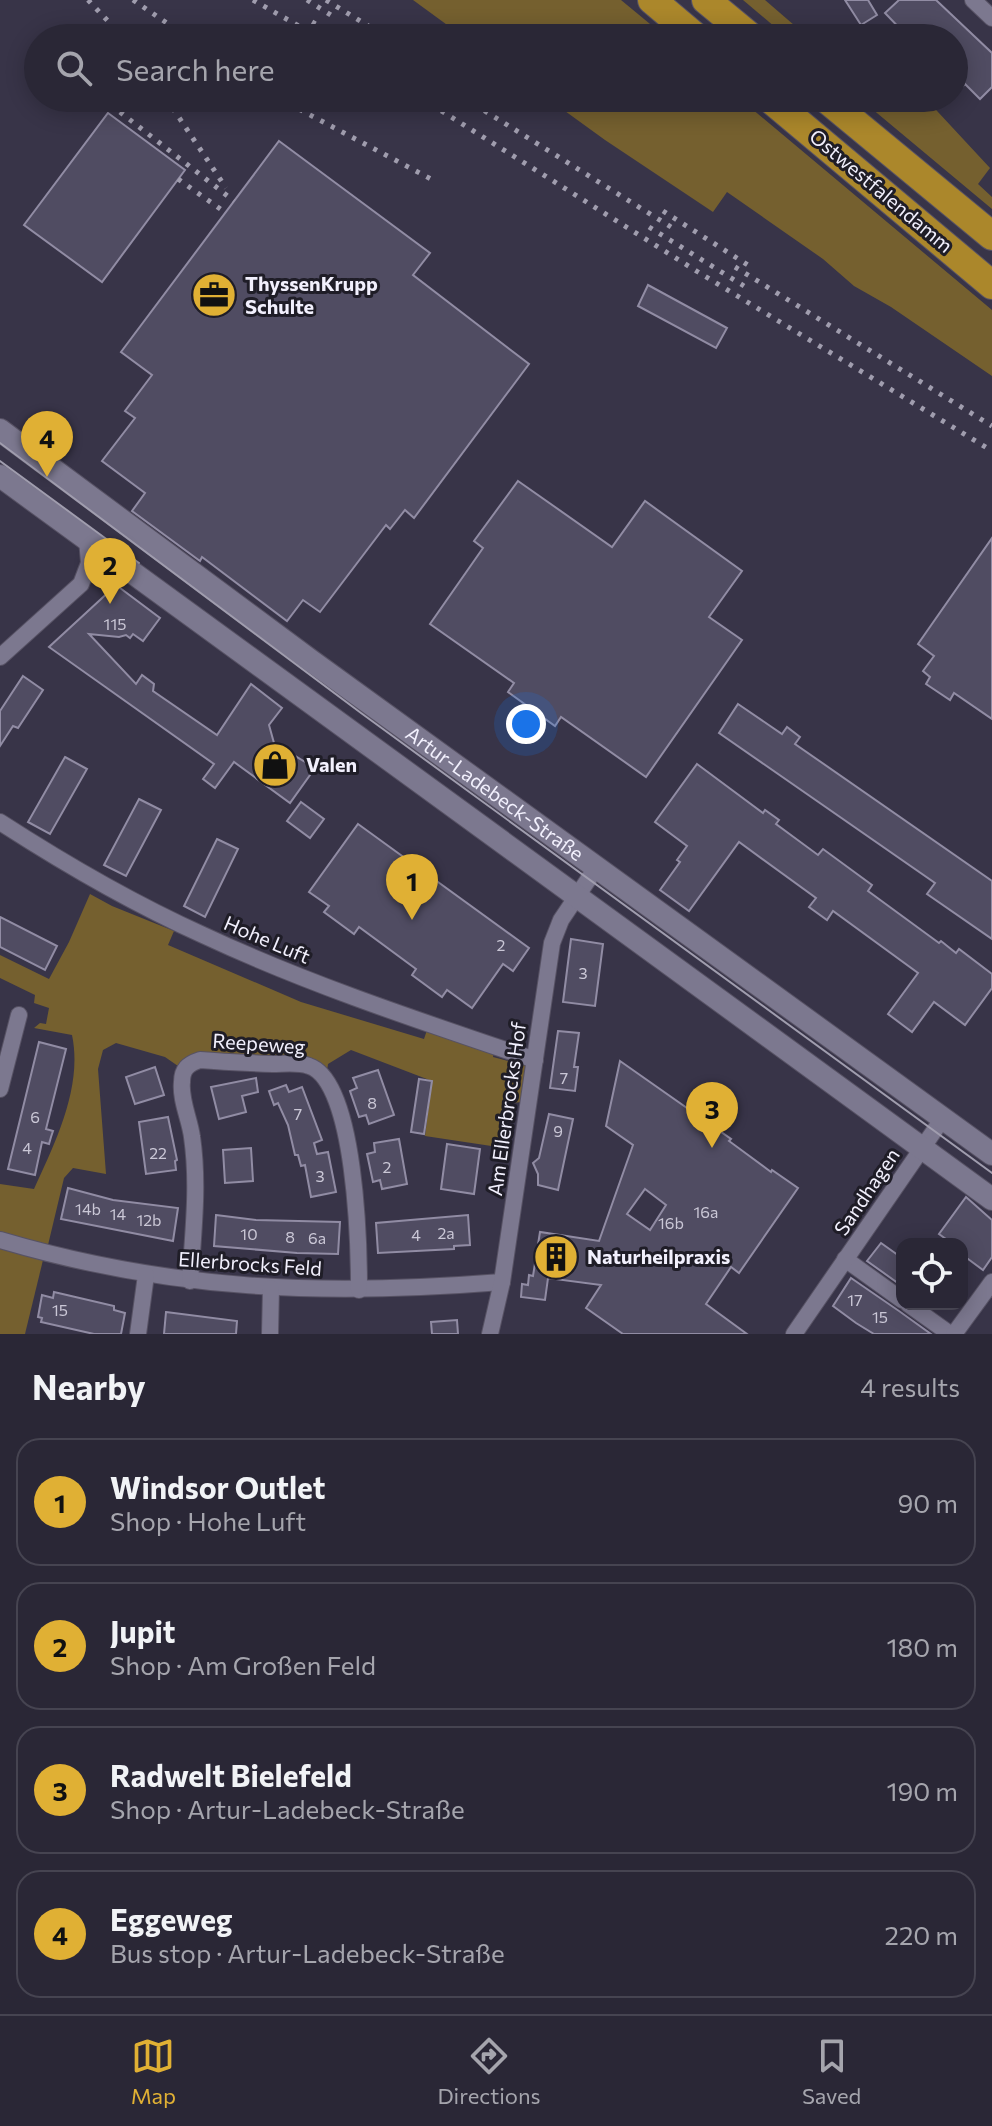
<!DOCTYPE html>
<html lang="en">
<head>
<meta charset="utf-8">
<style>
	body { margin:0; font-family:Commissioner,sans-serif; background:#322f3e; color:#f1f3f6 }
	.controls { position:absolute; right:24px; bottom:24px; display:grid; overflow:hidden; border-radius:16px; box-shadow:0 4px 20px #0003 }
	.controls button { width:72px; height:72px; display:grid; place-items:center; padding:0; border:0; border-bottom:2px solid #464451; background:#2a2736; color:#f1f3f6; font:40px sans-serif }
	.you { position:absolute; left:526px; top:724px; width:28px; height:28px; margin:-20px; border:6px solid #fff; border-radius:50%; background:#1a73e8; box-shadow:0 0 0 12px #1a73e833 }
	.badge { display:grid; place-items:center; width:52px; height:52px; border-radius:50%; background:#e0b034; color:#111; font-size:26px; font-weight:700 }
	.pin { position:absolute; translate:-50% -66px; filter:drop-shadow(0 2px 4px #0008) }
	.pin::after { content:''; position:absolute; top:42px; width:28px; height:24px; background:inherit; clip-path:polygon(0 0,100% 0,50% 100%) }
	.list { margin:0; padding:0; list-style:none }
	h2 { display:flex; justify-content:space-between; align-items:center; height:104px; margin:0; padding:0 32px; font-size:34px }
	h2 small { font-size:26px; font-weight:400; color:#a5a5ad }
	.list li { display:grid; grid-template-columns:52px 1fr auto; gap:24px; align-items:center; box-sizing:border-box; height:128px; margin:0 16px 16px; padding:0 16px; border:2px solid #464451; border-radius:24px }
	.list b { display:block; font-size:30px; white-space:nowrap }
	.list p { margin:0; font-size:26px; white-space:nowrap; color:#a5a5ad }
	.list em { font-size:26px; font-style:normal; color:#a5a5ad }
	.icon { flex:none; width:44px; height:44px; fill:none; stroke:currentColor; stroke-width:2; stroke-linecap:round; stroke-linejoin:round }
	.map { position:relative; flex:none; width:992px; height:1334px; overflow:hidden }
	.search { position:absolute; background:#2a2736; box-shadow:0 4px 20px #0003; left:24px; right:24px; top:24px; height:88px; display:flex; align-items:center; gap:20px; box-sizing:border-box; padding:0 28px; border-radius:44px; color:#a5a5ad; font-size:30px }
	.sheet { height:680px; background:#2a2736 }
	nav { display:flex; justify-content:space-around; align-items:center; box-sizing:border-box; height:112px; border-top:2px solid #464451; background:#2a2736; font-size:22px; color:#a5a5ad }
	nav a { display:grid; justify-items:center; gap:4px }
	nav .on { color:#e0b034 }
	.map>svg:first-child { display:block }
	.green { fill:#75602f }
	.building { fill:#504c62; stroke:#918ca4; stroke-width:2; fill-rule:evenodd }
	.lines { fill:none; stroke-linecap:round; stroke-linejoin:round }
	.street-casing { stroke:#575264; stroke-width:18 }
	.secondary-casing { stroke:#575264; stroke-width:24 }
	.highway-casing { stroke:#575264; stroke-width:30 }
	.street { stroke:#7c788f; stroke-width:16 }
	.secondary { stroke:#7c788f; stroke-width:22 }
	.highway { stroke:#ab872b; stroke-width:28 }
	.tram { stroke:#a09dae; stroke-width:2 }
	.rail { stroke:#a09dae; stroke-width:5; stroke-dasharray:4 8; stroke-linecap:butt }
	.labels { text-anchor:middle; stroke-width:6; stroke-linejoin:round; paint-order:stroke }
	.number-label { font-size:16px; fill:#cac7d6 }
	.street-label { font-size:20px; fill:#f2f0fd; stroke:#1f1d27 }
	.poi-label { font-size:20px; font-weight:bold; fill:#f2f0fd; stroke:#1f1d27; text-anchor:start }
</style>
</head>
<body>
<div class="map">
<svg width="992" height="1334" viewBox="0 0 992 1334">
	<rect width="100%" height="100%" fill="#383448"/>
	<g class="green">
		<polygon points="413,0 621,0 667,38 465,38"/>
		<polygon points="743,0 765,0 809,38 788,38"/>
		<polygon points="547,98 739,98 992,310 992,376 891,307 854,286 823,259 727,192 713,212 605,140"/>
		<polygon points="859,98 925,98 990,168 978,184 992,197 992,209"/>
		<path d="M90,894L112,906L174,931L168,945L301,1002L424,1039L428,1027L494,1049L493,1057L527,1066L521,1102L503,1104L498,1147L425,1136L432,1081L351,1050L328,1064L327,1071L178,1066L165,1057L116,1043L103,1050L98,1069L106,1174L73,1168L64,1178L48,1245L0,1232V1184L34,1189C55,1143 83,1087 72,1035L34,1028L40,1023L46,1024L49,1008L34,1003L35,995L0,978V955L49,979L69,942Z"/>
		<polygon points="0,1248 43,1260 25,1334 0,1334"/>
	</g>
	<g class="building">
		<polygon points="845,0 868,0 877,15 861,25"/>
		<polygon points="899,0 936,0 992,53 992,87 980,99 965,84 954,95 954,38 909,38 885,13"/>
		<polygon points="108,113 185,170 102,282 24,225"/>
		<polygon points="279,141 430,253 413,275 529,364 414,518 405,510 390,529 386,525 320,612 303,600 287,621 202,557 200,561 132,511 145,493 102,461 135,418 125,411 152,375 121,352"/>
		<polygon points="648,285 727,328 716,348 638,306"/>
		<polygon points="518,481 612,547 645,501 742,571 709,617 742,640 646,777 561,717 555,726 508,692 514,683 430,624 483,548 474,541"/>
		<polygon points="992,538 992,719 954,693 950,700 926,684 930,677 923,671 934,656 918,644"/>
		<polygon points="113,588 120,588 160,618 143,641 133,634 130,638 126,635 119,637 89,634 136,684 142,675 154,684 153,691 217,735 251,684 282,708 269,725 274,743 315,768 290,803 234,762 215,788 203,779 214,764 49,647"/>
		<polygon points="23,676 43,690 18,728 13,726 0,746 0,711"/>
		<polygon points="738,704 782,734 787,727 800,737 795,744 992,881 992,939 927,894 935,883 719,733"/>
		<polygon points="65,757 87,769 50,834 28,822"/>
		<polygon points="697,764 763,813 765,810 779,820 776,824 818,855 823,849 872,885 868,891 939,943 941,941 956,953 959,949 992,974 992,988 965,1025 934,1002 912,1032 888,1014 918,973 833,911 827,920 809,907 816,898 739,842 689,911 660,890 680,862 677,860 687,846 655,822"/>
		<polygon points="139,799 161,810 126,876 104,865"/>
		<polygon points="301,802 324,819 310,838 287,821"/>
		<polygon points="358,824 529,948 513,971 503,964 472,1008 447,990 442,997 412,975 416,969 359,927 354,934 324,912 329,906 309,892"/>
		<polygon points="217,839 238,849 205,917 184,906"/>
		<polygon points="0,917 57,946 45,970 0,947"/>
		<polygon points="571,939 603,944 595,1006 563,1002"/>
		<polygon points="558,1031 579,1033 574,1067 578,1067 575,1091 550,1088"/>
		<polygon points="39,1042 66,1049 46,1129 53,1131 51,1137 49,1144 42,1142 35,1175 8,1169"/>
		<path d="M620,1061L731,1139L729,1141L771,1172L772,1170L798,1188L739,1273L731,1267L706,1304L747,1334H623L586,1308L601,1285L548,1278L545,1300L521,1297L522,1284L528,1285L529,1275L533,1276L540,1232L599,1241L633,1145L606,1126ZM645,1189L666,1205L650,1230L627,1214Z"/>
		<polygon points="155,1067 164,1095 135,1104 126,1077"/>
		<polygon points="378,1070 394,1115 369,1124 366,1115 359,1117 350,1091 357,1088 353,1078"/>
		<polygon points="256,1078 258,1092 242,1096 246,1112 219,1119 211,1087"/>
		<polygon points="419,1079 432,1081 424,1134 411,1132"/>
		<polygon points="286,1085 289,1092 302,1087 322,1140 314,1143 317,1154 328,1152 336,1192 311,1197 305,1165 301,1166 298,1155 295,1155 288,1125 278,1103 274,1105 269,1091"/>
		<polygon points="549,1114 573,1119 558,1190 538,1185 538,1174 533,1163 539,1158"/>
		<polygon points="168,1117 177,1160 175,1161 176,1170 146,1174 139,1122"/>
		<polygon points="399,1139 407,1184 382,1189 380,1180 373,1182 367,1154 375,1152 374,1143"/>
		<polygon points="447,1144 480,1149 474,1194 441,1189"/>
		<polygon points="251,1148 253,1181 225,1183 223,1150"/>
		<polygon points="68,1188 113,1200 178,1208 173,1241 61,1219"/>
		<polygon points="966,1197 992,1220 992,1257 983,1270 964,1256 966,1254 962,1251 962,1244 953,1244 939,1234"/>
		<polygon points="216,1215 256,1220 340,1222 338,1254 297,1253 214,1246"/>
		<polygon points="468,1215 470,1245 454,1246 454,1249 378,1253 376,1223"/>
		<polygon points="881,1243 902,1258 902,1286 867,1261"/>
		<polygon points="851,1278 899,1311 931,1334 874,1334 856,1323 833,1306"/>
		<polygon points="54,1292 114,1306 114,1310 125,1313 121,1334 94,1334 41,1322 42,1318 38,1317 42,1295 53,1298"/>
		<polygon points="166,1312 237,1321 236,1334 164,1334"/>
		<polygon points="457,1320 458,1334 432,1334 431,1322"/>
	</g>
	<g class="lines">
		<g class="street-casing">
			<g id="street">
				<polyline points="973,0 992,18"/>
				<polyline points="0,657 81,584 89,563 87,539"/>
				<path d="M0,822C65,864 132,903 203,935C310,985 423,1022 535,1060"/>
				<polyline points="0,1089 19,1015"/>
				<path d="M0,1240C172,1291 325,1296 502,1282"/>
				<polyline points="845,1259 902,1300"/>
				<path d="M190,1281C193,1233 199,1185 192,1137C190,1120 180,1100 182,1082C182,1069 188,1064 200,1060C224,1062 248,1063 273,1064C284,1064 299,1062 309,1066C356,1081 359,1247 359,1290"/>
				<polyline points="908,1304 950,1334"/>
				<polyline points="138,1334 146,1275"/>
				<polyline points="270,1334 271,1288"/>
				<polyline points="490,1334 502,1282 552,943 561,920 596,868"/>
				<polyline points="794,1334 943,1118"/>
				<polyline points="954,1334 992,1282"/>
			</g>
		</g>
		<g class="secondary-casing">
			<g id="secondary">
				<path id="s1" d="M0,430L310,660L992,1154"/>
				<polyline points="0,476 992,1199"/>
			</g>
		</g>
		<g class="highway-casing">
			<g id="highway">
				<polyline points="652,0 697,38"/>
				<polyline points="706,0 752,38"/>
				<polyline points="769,98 992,285"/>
				<polyline points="825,98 992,236"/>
			</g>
		</g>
		<use href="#street" class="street"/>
		<use href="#secondary" class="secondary"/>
		<use href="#highway" class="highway"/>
		<g class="tram">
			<polyline points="0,443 361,713 992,1173"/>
			<polyline points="0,461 139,563"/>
		</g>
		<g class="rail">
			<polyline points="88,0 124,38"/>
			<polyline points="133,0 189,38"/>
			<polyline points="253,0 320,38"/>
			<polyline points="307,0 334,17"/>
			<polyline points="326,0 388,38"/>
			<polyline points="312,22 340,38"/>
			<polyline points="166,98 226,188"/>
			<polyline points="278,98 431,179"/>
			<polyline points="421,98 698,272 992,451"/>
			<polyline points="464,98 671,227"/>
			<polyline points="120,112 234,201"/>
			<polyline points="178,179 226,213"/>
			<polyline points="663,211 751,267"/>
			<polyline points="649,227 744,286"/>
			<polyline points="735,267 992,426"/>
		</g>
	</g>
	<defs>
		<g id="office-disc" transform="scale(2.3)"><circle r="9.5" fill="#e0b034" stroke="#1f1d27"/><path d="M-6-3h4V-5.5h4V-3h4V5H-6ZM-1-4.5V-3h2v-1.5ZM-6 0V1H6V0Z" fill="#111"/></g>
		<g id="shop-disc" transform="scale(2.3)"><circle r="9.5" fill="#e0b034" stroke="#1f1d27"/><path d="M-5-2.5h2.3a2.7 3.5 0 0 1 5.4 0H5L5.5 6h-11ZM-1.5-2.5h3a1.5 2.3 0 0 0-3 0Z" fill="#111"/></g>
		<g id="building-disc" transform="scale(2.3)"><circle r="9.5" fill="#e0b034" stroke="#1f1d27"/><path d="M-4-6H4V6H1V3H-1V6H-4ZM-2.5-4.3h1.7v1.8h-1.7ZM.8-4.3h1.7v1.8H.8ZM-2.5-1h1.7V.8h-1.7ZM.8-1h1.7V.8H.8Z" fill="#111"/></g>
	</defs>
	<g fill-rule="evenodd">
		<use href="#office-disc" x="214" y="295"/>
		<use href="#shop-disc" x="275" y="765"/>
		<use href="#building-disc" x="556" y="1257"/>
	</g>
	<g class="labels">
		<g class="number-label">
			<text x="115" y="630">115</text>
			<text x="501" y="951">2</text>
			<text x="583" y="979">3</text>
			<text x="564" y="1084">7</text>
			<text x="372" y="1109">8</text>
			<text x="298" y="1120">7</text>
			<text x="35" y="1123">6</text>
			<text x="558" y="1137">9</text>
			<text x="27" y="1154">4</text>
			<text x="158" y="1159">22</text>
			<text x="387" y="1173">2</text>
			<text x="320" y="1182">3</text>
			<text x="88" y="1215">14b</text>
			<text x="706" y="1218">16a</text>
			<text x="118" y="1220">14</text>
			<text x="149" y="1226">12b</text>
			<text x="671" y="1229">16b</text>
			<text x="446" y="1239">2a</text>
			<text x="249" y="1240">10</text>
			<text x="416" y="1241">4</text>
			<text x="290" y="1243">8</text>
			<text x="317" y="1244">6a</text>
			<text x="855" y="1306">17</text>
			<text x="60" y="1316">15</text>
			<text x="880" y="1323">15</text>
		</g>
		<g class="street-label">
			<text transform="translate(881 191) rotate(40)" y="7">Ostwestfalendamm</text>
			<text dy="7" stroke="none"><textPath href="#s1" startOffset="614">Artur-Ladebeck-Straße</textPath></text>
			<text transform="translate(267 940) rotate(23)" y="7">Hohe Luft</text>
			<text transform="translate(259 1044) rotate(4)" y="7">Reepeweg</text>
			<text transform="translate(507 1109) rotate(-82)" y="7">Am Ellerbrocks Hof</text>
			<text transform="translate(867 1192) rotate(-56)" y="7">Sandhagen</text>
			<text transform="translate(250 1264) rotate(4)" y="7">Ellerbrocks Feld</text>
		</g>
		<g class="poi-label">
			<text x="245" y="291">ThyssenKrupp<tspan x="245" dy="23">Schulte</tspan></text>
			<text x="306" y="772">Valen</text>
			<text x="587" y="1264">Naturheilpraxis</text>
		</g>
	</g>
</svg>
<div class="controls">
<button><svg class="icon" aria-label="locate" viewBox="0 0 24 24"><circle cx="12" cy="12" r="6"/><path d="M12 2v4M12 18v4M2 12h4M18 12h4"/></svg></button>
</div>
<div class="you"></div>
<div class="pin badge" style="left:412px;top:920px">1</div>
<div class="pin badge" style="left:110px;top:604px">2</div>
<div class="pin badge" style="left:712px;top:1148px">3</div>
<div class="pin badge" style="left:47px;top:477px">4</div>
<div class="search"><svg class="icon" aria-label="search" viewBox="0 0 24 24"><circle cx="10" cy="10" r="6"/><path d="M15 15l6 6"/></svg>Search here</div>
</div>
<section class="sheet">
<h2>Nearby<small>4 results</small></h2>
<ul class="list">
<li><span class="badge">1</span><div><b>Windsor Outlet</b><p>Shop · Hohe Luft</p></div><em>90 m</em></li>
<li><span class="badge">2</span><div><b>Jupit</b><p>Shop · Am Großen Feld</p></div><em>180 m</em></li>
<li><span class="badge">3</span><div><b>Radwelt Bielefeld</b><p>Shop · Artur-Ladebeck-Straße</p></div><em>190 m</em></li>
<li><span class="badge">4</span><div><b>Eggeweg</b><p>Bus stop · Artur-Ladebeck-Straße</p></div><em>220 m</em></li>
</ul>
</section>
<nav>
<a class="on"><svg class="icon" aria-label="map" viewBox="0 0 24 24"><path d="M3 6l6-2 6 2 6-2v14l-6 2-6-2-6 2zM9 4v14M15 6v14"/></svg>Map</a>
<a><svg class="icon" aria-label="directions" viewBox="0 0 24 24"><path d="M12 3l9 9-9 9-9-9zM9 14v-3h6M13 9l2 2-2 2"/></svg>Directions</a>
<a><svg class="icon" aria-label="saved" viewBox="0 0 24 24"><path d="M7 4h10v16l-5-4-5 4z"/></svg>Saved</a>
</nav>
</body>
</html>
